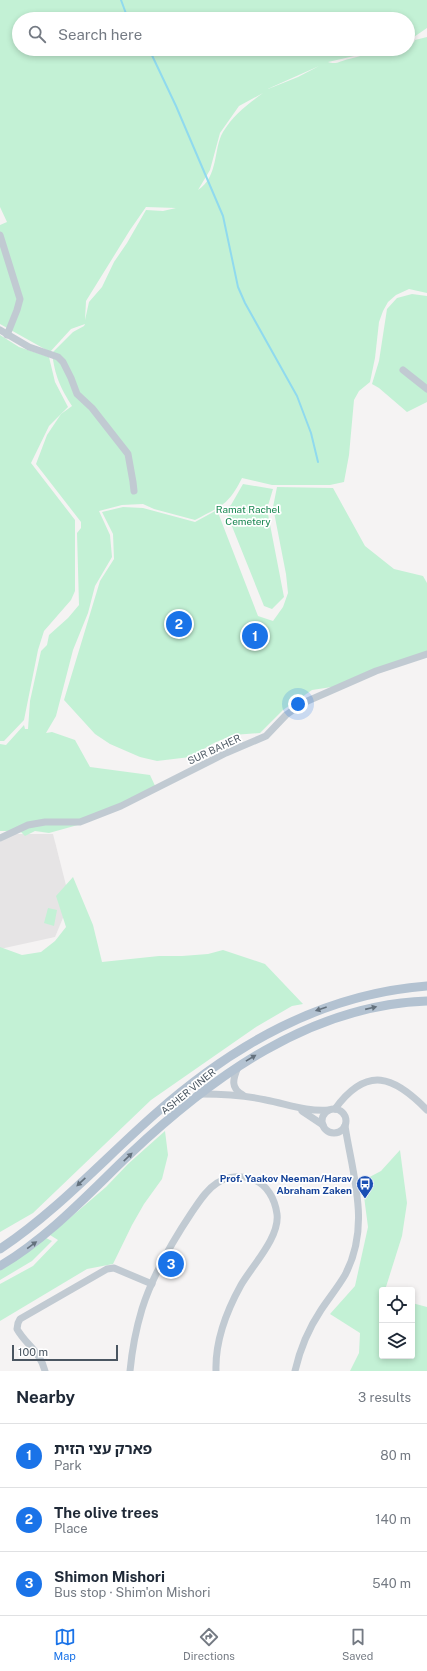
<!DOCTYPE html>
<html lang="en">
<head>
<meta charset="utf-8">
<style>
	body { margin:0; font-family:"Public Sans","Noto Sans Hebrew",sans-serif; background:#f2f2f3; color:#1f2937 }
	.controls { position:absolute; right:12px; bottom:12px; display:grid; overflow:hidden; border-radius:4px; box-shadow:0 2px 6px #0003 }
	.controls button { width:36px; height:36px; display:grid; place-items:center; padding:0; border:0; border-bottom:1px solid #e0e1e3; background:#fff; color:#1f2937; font:20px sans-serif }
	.scale { position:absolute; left:12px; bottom:10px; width:106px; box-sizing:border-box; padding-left:4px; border:2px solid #4a5661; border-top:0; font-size:11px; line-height:14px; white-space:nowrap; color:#4a5661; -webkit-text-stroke:3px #fff; paint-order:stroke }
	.you { position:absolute; left:298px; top:704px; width:14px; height:14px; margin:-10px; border:3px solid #fff; border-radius:50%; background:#1a73e8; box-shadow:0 0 0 6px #1a73e833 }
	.badge { display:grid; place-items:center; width:26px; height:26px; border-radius:50%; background:#1a73e8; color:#fff; font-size:13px; font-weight:700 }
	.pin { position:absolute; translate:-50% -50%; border:2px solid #fff; box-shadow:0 1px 4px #0006 }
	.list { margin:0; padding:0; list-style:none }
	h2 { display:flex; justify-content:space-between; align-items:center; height:52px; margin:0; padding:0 16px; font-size:17px }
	h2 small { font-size:13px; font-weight:400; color:#747a83 }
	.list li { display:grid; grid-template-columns:26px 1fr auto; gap:12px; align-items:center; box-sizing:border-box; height:64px; padding:0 16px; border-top:1px solid #e0e1e3 }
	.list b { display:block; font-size:15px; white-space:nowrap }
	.list p { margin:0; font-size:13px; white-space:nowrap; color:#747a83 }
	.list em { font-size:13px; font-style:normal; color:#747a83 }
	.icon { flex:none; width:22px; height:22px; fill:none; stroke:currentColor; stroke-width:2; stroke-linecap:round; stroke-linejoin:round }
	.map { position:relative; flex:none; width:427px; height:1371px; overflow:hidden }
	.search { position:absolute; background:#fff; box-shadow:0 2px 6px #0003; left:12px; right:12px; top:12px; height:44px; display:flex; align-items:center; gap:10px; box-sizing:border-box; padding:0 14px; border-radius:22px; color:#747a83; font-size:15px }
	.sheet { height:244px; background:#fff }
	nav { display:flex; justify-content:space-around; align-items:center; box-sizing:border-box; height:56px; border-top:1px solid #e0e1e3; background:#fff; font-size:11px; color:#747a83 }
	nav a { display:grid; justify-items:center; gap:2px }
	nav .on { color:#1a73e8 }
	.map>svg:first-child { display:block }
	.education { fill:#e6e4e5 }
	.green { fill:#c3f1d5; fill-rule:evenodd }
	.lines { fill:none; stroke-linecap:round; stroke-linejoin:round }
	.stream { stroke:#90daee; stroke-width:2 }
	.minor { stroke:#c1cad2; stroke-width:7 }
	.major { stroke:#b3c2d1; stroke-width:9 }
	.oneway { fill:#64717d }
	.labels { text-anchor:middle; stroke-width:3.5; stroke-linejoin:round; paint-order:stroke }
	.park-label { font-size:10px; fill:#17864f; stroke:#fff }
	.street-label { font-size:10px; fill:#4a5661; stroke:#fff }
	.transit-label { font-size:10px; font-weight:bold; fill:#164399; stroke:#fff; text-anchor:end }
</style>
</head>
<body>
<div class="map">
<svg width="427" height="1371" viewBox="0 0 427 1371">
	<rect width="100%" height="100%" fill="#f5f3f3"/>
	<polygon class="education" points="15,834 53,834 70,901 55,937 0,949 0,841"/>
	<g class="green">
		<path d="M0,0H427V28L408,41V19H19V49H385L328,62C336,65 340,61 349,59C367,54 389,49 408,49V44L414,42L415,40L427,37V293L409,289L396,295L388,302L383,311L379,322L375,358L370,382L359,391L354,400L349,455L344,482L330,485H272L242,478C228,506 221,506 195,520L154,509L143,504L122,505L99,511L110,535L112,557L95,586L88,613L73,650L56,716L46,733L52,732L75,740L90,767L150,775L157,790L85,823L49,833L35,831L25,836L18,829L13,831H0V744L6,745L24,725L25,729H28L30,701L41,651L47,645L49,635L68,618L79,605L77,533L81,528V522L36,464L47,435L61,414L72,406C60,387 55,376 52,353L73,332L84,326L85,324L71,329L50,352L0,324V225L7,222L0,207ZM319,66L298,77L268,89L272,87ZM263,93C248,104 233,115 223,132C213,149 219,176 198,190L210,170L220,133L239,106ZM146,207L176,208L163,211L146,210L127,243L114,262L102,287L89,302L85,320L86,301L130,230Z"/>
		<polygon points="412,294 427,296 427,402 407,412 379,388 372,384 379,361 387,309 397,298"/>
		<polygon points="0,335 19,347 49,357 55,382 68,407 49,426 31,463 75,520 75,591 71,600 44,631 38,650 24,720 4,741 0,741"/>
		<polygon points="243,484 273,489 267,509 284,597 272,609 264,606 225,509 231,505"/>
		<polygon points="277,487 333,488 365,546 394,569 423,576 427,583 427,652 338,686 312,690 283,710 260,733 233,735 214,743 190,757 157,761 140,757 110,744 95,734 64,700 100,581 114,559 113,534 102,512 123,507 143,508 195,522 217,510 258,616 273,621 283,607 288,593 286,574 273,507"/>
		<polygon points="73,877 93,925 102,962 159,956 182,956 208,954 223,950 265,964 303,1004 292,1006 256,1027 151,1100 33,1213 0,1232 0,947 22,955 41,952 55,941 66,927 56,896"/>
		<polygon points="48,908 57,910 54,926 44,923"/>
		<polygon points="165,1131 168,1155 162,1179 144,1204 132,1225 113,1264 87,1269 0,1321 0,1284 33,1266 58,1240 50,1235 106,1187 128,1164"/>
		<polygon points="400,1150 407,1203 402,1236 385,1290 382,1290 382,1356 412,1356 412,1303 427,1307 427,1371 350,1371 359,1353 360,1333 330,1314 355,1286 368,1227 362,1181 381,1171"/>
		<polygon points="46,1238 52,1241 32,1261 0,1280 0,1268"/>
	</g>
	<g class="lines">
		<g class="stream">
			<polyline points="121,0 128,19"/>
			<polyline points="149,49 176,106 223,216 238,287 245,303 297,396 311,433 318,462"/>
		</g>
		<g class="minor">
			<polyline points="0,235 20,299 17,310 7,335"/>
			<polyline points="0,330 29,347 58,357 63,362 71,378 77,394 92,408 128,454 133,482 134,491"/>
			<polyline points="403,370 427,389"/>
			<polyline points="0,838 28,825 45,822 80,822 121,806 226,753 266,736 286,715 303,703 376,671 427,654"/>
			<path d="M238,1067C233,1079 230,1088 243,1095"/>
			<path d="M201,1094C223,1094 244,1095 266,1100C287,1104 307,1112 329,1110"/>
			<path d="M335,1109C367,1065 394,1076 427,1110"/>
			<circle cx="334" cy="1121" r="12"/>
			<polyline points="302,1111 323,1125"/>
			<path d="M45,1371C40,1351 26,1345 17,1329L18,1323L20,1319L107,1269L114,1268L152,1284"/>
			<path d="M130,1371C132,1350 136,1329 142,1309C153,1274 172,1242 192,1212C199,1202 206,1190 217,1183C228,1176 241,1175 252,1179C267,1184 275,1199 277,1214C280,1237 252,1266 241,1285C226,1312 215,1340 216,1371"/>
			<path d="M295,1371C300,1349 309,1328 321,1310C329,1298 338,1287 345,1275C371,1226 353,1177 345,1126"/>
		</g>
		<g class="major">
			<path d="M0,1249C57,1211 104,1159 155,1114C233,1045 322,994 427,986"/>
			<path d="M0,1266C49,1237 89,1193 130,1154C212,1077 310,1005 427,1001"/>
		</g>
	</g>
	<defs><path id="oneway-solid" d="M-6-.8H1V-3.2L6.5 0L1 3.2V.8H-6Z"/></defs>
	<g class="oneway">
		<use href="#oneway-solid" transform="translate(371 1008) rotate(-13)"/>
		<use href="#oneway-solid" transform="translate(321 1009) rotate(161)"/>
		<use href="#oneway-solid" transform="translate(251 1058) rotate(-31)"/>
		<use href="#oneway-solid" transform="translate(128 1157) rotate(-44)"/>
		<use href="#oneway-solid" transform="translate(81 1182) rotate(137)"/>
		<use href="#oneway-solid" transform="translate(32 1245) rotate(-36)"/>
	</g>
	<defs>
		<g id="bus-pin" transform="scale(0.9)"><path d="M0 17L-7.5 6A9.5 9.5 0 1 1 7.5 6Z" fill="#1a4fb4" stroke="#fff"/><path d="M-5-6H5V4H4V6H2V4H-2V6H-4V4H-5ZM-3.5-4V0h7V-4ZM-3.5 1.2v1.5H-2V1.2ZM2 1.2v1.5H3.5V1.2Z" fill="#fff"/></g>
	</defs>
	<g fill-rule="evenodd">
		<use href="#bus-pin" x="365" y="1184"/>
	</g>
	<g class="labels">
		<g class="park-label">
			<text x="248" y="513">Ramat Rachel<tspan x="248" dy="12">Cemetery</tspan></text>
		</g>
		<g class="street-label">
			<text transform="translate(214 749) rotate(-25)" y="4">SUR BAHER</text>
			<text transform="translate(188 1091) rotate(-39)" y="4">ASHER VINER</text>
		</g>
		<g class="transit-label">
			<text x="352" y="1182">Prof. Yaakov Neeman/Harav<tspan x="352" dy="12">Abraham Zaken</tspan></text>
		</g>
	</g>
</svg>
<div class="controls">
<button><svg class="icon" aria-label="locate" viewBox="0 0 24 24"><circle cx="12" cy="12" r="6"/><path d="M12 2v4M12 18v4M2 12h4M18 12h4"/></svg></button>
<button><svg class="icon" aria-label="layers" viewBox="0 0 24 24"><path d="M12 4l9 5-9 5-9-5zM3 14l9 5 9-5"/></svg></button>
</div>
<div class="scale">100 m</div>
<div class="you"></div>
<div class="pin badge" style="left:255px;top:636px">1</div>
<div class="pin badge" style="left:179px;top:624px">2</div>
<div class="pin badge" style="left:171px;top:1264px">3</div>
<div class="search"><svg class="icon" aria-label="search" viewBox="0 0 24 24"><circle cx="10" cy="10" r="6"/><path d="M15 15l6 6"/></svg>Search here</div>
</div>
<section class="sheet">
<h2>Nearby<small>3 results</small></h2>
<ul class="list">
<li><span class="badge">1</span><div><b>פארק עצי הזית</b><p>Park</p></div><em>80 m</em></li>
<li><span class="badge">2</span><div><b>The olive trees</b><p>Place</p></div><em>140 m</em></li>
<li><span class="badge">3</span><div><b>Shimon Mishori</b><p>Bus stop · Shim'on Mishori</p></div><em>540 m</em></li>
</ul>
</section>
<nav>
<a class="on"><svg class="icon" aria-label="map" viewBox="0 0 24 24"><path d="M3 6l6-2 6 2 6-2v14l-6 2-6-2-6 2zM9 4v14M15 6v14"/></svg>Map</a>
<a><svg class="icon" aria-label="directions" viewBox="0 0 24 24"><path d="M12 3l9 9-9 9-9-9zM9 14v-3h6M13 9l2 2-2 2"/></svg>Directions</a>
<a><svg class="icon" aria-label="saved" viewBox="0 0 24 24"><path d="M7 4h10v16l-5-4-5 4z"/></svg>Saved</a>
</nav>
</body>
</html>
